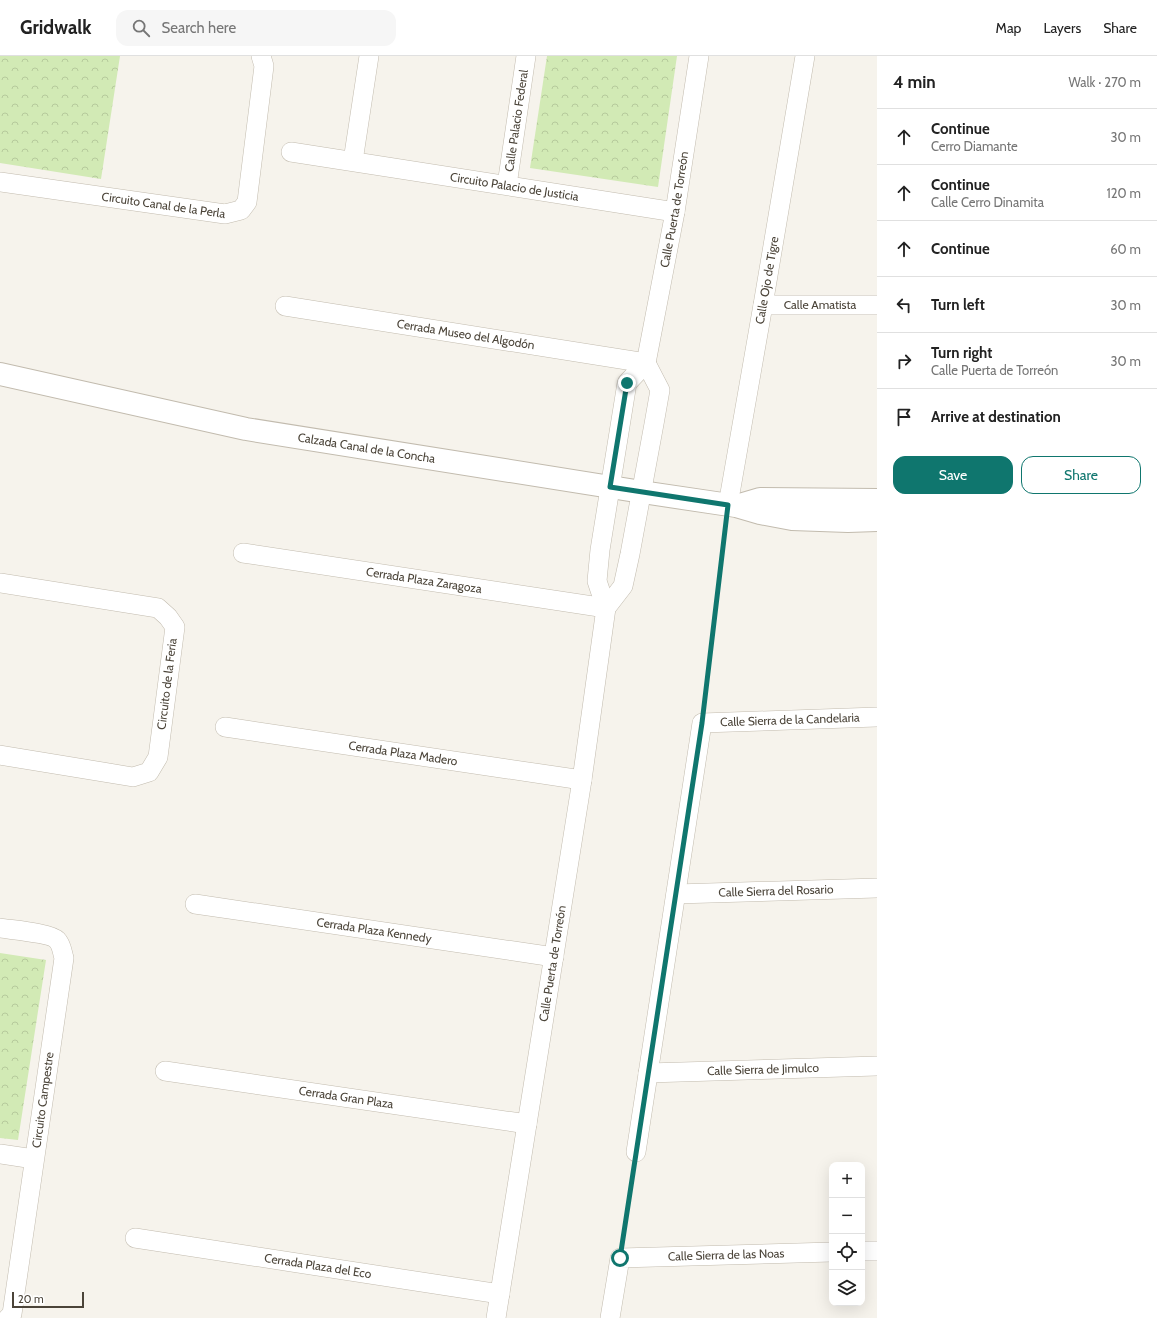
<!DOCTYPE html>
<html lang="en">
<head>
<meta charset="utf-8">
<style>
	body { margin:0; font-family:Cabin,sans-serif; background:#f6f6f6; color:#222 }
	.controls { position:absolute; right:12px; bottom:12px; display:grid; overflow:hidden; border-radius:8px; box-shadow:0 4px 16px #0002 }
	.controls button { width:36px; height:36px; display:grid; place-items:center; padding:0; border:0; border-bottom:1px solid #e0e0e0; background:#fff; color:#222; font:20px sans-serif }
	.scale { position:absolute; left:12px; bottom:10px; width:72px; box-sizing:border-box; padding-left:4px; border:2px solid #4b4439; border-top:0; font-size:11px; line-height:14px; white-space:nowrap; color:#4b4439; -webkit-text-stroke:3px #fff; paint-order:stroke }
	.stop { position:absolute; width:12px; height:12px; margin:-9px; border:3px solid #0f766e; border-radius:50%; background:#fff }
	.stop.end { background:#0f766e; border-color:#fff; box-shadow:0 1px 4px #0008 }
	.list { margin:0; padding:0; list-style:none }
	h2 { display:flex; justify-content:space-between; align-items:center; height:52px; margin:0; padding:0 16px; font-size:17px }
	h2 small { font-size:13px; font-weight:400; color:#767676 }
	.list li { display:grid; grid-template-columns:26px 1fr auto; gap:12px; align-items:center; box-sizing:border-box; height:56px; padding:0 16px; border-top:1px solid #e0e0e0 }
	.list b { display:block; font-size:15px; white-space:nowrap }
	.list p { margin:0; font-size:13px; white-space:nowrap; color:#767676 }
	.list em { font-size:13px; font-style:normal; color:#767676 }
	.actions { display:flex; gap:8px; padding:12px 16px }
	.actions a { flex:1; padding:9px 0; border:1px solid #0f766e; border-radius:12px; text-align:center; font-size:14px; color:#0f766e }
	.actions .main { background:#0f766e; color:#fff }
	.icon { flex:none; width:22px; height:22px; fill:none; stroke:currentColor; stroke-width:2; stroke-linecap:round; stroke-linejoin:round }
	.map { position:relative; flex:none; width:877px; height:1262px; overflow:hidden }
	header { display:flex; align-items:center; gap:24px; box-sizing:border-box; height:56px; padding:0 20px; background:#fff; border-bottom:1px solid #e0e0e0 }
	header strong { font-size:19px }
	nav { display:flex; gap:22px; margin-inline-start:auto; font-size:14px }
	.search { width:280px; height:36px; background:#f6f6f6; display:flex; align-items:center; gap:10px; box-sizing:border-box; padding:0 14px; border-radius:12px; color:#767676; font-size:15px }
	main { display:flex }
	aside { flex:1; background:#fff }
	.map>svg:first-child { display:block }
	.forest { fill:url(#forest-crowns) }
	.lines { fill:none; stroke-linecap:round; stroke-linejoin:round }
	.minor-casing { stroke:#c2bbae; stroke-width:20 }
	.tertiary-casing { stroke:#c2bbae; stroke-width:24 }
	.path { stroke:#c4b79f; stroke-width:2.5; stroke-dasharray:2 2; stroke-linecap:butt }
	.minor { stroke:#fff; stroke-width:19 }
	.tertiary { stroke:#fff; stroke-width:22 }
	.route { stroke:#0f766e; stroke-width:5 }
	.labels { text-anchor:middle; stroke-width:3; stroke-linejoin:round; paint-order:stroke }
	.street-label { font-size:12px; fill:#4b4439; stroke:#fff }
</style>
</head>
<body>
<header>
<strong>Gridwalk</strong>
<div class="search"><svg class="icon" aria-label="search" viewBox="0 0 24 24"><circle cx="10" cy="10" r="6"/><path d="M15 15l6 6"/></svg>Search here</div>
<nav><a>Map</a><a>Layers</a><a>Share</a></nav>
</header>
<main>
<div class="map">
<svg width="877" height="1262" viewBox="0 0 877 1262">
	<defs>
		<pattern id="forest-crowns" width="20" height="18" patternUnits="userSpaceOnUse"><rect width="20" height="18" fill="#d2eab5"/><path d="M2 6a3 3 0 1 1 6 0M12 15a3 3 0 1 1 6 0" fill="none" stroke="#b6ca9c"/></pattern>
	</defs>
	<rect width="100%" height="100%" fill="#f6f3ec"/>
	<g class="forest">
		<polygon points="0,0 120,0 101,123 0,107"/>
		<polygon points="547,0 677,0 658,131 530,112"/>
		<polygon points="0,897 46,904 18,1084 0,1082"/>
	</g>
	<g class="lines">
		<g class="minor-casing">
			<g id="minor">
				<path id="s1" d="M291,96L675,156"/>
				<polyline points="353,105 369,0"/>
				<path id="s2" d="M0,126L225,158L241,154L247,146L264,10L261,0"/>
				<path id="s3" d="M507,129L526,0"/>
				<path id="s4" d="M763,249H877"/>
				<path id="s5" d="M285,250L646,307"/>
				<path id="s6" d="M728,449L763,249L805,0"/>
				<path id="s7" d="M243,497L606,552"/>
				<polyline points="0,527 158,552 168,561 175,571 158,701 149,716 133,721 0,699"/>
				<polyline points="606,552 623,530 630,498 654,368 660,334 646,307"/>
				<path id="s8" d="M225,671L582,724"/>
				<path id="s9" d="M676,838L877,832"/>
				<path id="s10" d="M195,848L554,901"/>
				<path d="M0,872C12,874 51,877 57,884C62,889 62,896 64,902L12,1258L8,1262"/>
				<path id="s11" d="M165,1015L527,1068"/>
				<path id="s12" d="M648,1017L877,1010"/>
				<path id="s13" d="M636,1096L702,667L877,661"/>
				<polyline points="0,1098 34,1103"/>
				<path id="s14" d="M135,1182L500,1238"/>
				<polyline points="862,1195 877,1195"/>
				<path id="s15" d="M496,1262L582,724L606,552L597,525L600,494L627,327L646,307L675,156L699,0"/>
				<path id="s16" d="M610,1262L620,1202L832,1196"/>
			</g>
		</g>
		<g class="tertiary-casing">
			<g id="tertiary">
				<path id="s17" d="M0,318L246,373L642,436L736,450L760,457L792,463L848,465L877,464"/>
				<polyline points="743,448 760,443 877,444"/>
			</g>
		</g>
		<g class="path">
			<polyline points="705,645 725,471"/>
			<polyline points="623,1179 633,1117"/>
		</g>
		<use href="#minor" class="minor"/>
		<use href="#tertiary" class="tertiary"/>
	</g>
	<g class="lines">
		<polyline class="route" points="620,1202 702,667 728,449 610,431 627,327"/>
	</g>
	<g class="labels">
		<g class="street-label">
			<text dy="4" stroke="none"><textPath href="#s3" startOffset="65">Calle Palacio Federal</textPath></text>
			<text dy="4" stroke="none"><textPath href="#s1" startOffset="226">Circuito Palacio de Justicia</textPath></text>
			<text dy="4" stroke="none"><textPath href="#s2" startOffset="165">Circuito Canal de la Perla</textPath></text>
			<text dy="4" stroke="none"><textPath href="#s15" startOffset="1131">Calle Puerta de Torreón</textPath></text>
			<text dy="4" stroke="none"><textPath href="#s6" startOffset="228">Calle Ojo de Tigre</textPath></text>
			<text dy="4" stroke="none"><textPath href="#s4" startOffset="57">Calle Amatista</textPath></text>
			<text dy="4" stroke="none"><textPath href="#s5" startOffset="183">Cerrada Museo del Algodón</textPath></text>
			<text dy="4" stroke="none"><textPath href="#s17" startOffset="374">Calzada Canal de la Concha</textPath></text>
			<text dy="4" stroke="none"><textPath href="#s7" startOffset="183">Cerrada Plaza Zaragoza</textPath></text>
			<text transform="translate(167 628) rotate(-83)" y="4">Circuito de la Feria</text>
			<text dy="4" stroke="none"><textPath href="#s13" startOffset="522">Calle Sierra de la Candelaria</textPath></text>
			<text dy="4" stroke="none"><textPath href="#s8" startOffset="180">Cerrada Plaza Madero</textPath></text>
			<text dy="4" stroke="none"><textPath href="#s9" startOffset="100">Calle Sierra del Rosario</textPath></text>
			<text dy="4" stroke="none"><textPath href="#s10" startOffset="181">Cerrada Plaza Kennedy</textPath></text>
			<text dy="4" stroke="none"><textPath href="#s15" startOffset="359">Calle Puerta de Torreón</textPath></text>
			<text dy="4" stroke="none"><textPath href="#s12" startOffset="115">Calle Sierra de Jimulco</textPath></text>
			<text dy="4" stroke="none"><textPath href="#s11" startOffset="183">Cerrada Gran Plaza</textPath></text>
			<text transform="translate(43 1044) rotate(-82)" y="4">Circuito Campestre</text>
			<text dy="4" stroke="none"><textPath href="#s16" startOffset="167">Calle Sierra de las Noas</textPath></text>
			<text dy="4" stroke="none"><textPath href="#s14" startOffset="185">Cerrada Plaza del Eco</textPath></text>
		</g>
	</g>
</svg>
<div class="controls">
<button>+</button>
<button>−</button>
<button><svg class="icon" aria-label="locate" viewBox="0 0 24 24"><circle cx="12" cy="12" r="6"/><path d="M12 2v4M12 18v4M2 12h4M18 12h4"/></svg></button>
<button><svg class="icon" aria-label="layers" viewBox="0 0 24 24"><path d="M12 4l9 5-9 5-9-5zM3 14l9 5 9-5"/></svg></button>
</div>
<div class="scale">20 m</div>
<div class="stop" style="left:620px;top:1202px"></div>
<div class="stop end" style="left:627px;top:327px"></div>
</div>
<aside>
<h2>4 min<small>Walk · 270 m</small></h2>
<ul class="list">
<li><svg class="icon" aria-label="ahead" viewBox="0 0 24 24"><path d="M12 20V5M6 11l6-6 6 6"/></svg><div><b>Continue</b><p>Cerro Diamante</p></div><em>30 m</em></li>
<li><svg class="icon" aria-label="ahead" viewBox="0 0 24 24"><path d="M12 20V5M6 11l6-6 6 6"/></svg><div><b>Continue</b><p>Calle Cerro Dinamita</p></div><em>120 m</em></li>
<li><svg class="icon" aria-label="ahead" viewBox="0 0 24 24"><path d="M12 20V5M6 11l6-6 6 6"/></svg><div><b>Continue</b></div><em>60 m</em></li>
<li><svg class="icon" aria-label="left" viewBox="0 0 24 24"><path d="M17 20v-9H6M10 6l-5 5 5 5"/></svg><div><b>Turn left</b></div><em>30 m</em></li>
<li><svg class="icon" aria-label="right" viewBox="0 0 24 24"><path d="M7 20v-9h11M14 6l5 5-5 5"/></svg><div><b>Turn right</b><p>Calle Puerta de Torreón</p></div><em>30 m</em></li>
<li><svg class="icon" aria-label="arrive" viewBox="0 0 24 24"><path d="M6 21V4h12l-3 4 3 4H6"/></svg><div><b>Arrive at destination</b></div></li>
</ul>
<div class="actions"><a class="main">Save</a><a>Share</a></div>
</aside>
</main>
</body>
</html>
